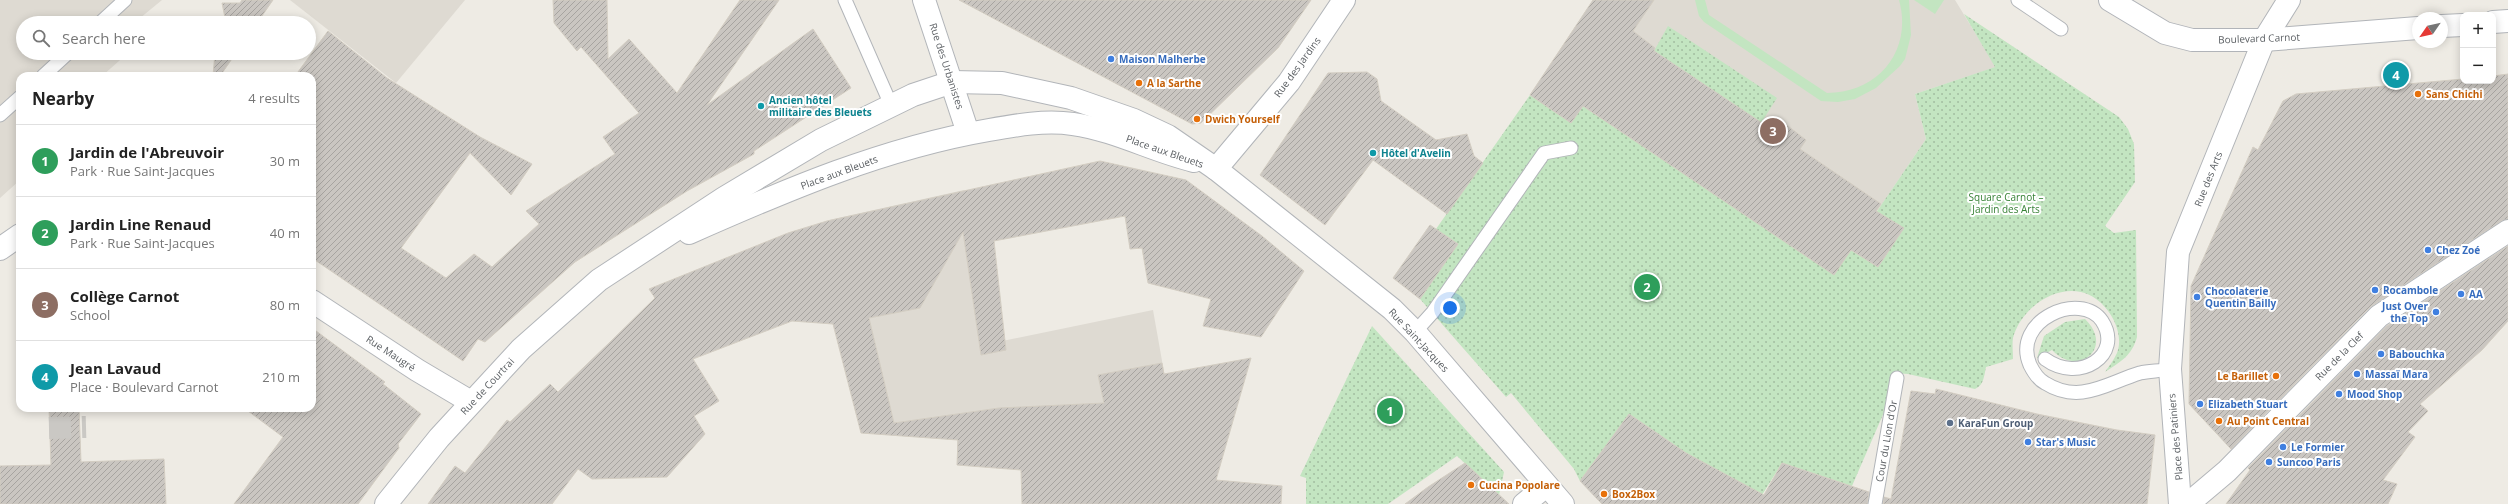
<!DOCTYPE html>
<html lang="en">
<head>
<meta charset="utf-8">
<style>
	body { margin:0; font-family:"Open Sans",sans-serif; background:#f6f6f6; color:#222 }
	.controls { position:absolute; right:12px; top:12px; display:grid; overflow:hidden; border-radius:8px; box-shadow:0 2px 10px #0003 }
	.controls button { width:36px; height:36px; display:grid; place-items:center; padding:0; border:0; border-bottom:1px solid #e0e0e0; background:#fff; color:#222; font:20px sans-serif }
	.compass { position:absolute; left:2412px; top:12px; width:36px; height:36px; border-radius:50%; background:#fff; box-shadow:0 2px 10px #0003; rotate:236deg }
	.you { position:absolute; left:1450px; top:308px; width:14px; height:14px; margin:-10px; border:3px solid #fff; border-radius:50%; background:#1a73e8; box-shadow:0 0 0 6px #1a73e833 }
	.badge { display:grid; place-items:center; width:26px; height:26px; border-radius:50%; background:#e63532; color:#fff; font-size:13px; font-weight:700 }
	.pin { position:absolute; translate:-50% -50%; border:2px solid #fff; box-shadow:0 1px 4px #0006 }
	.list { margin:0; padding:0; list-style:none }
	h2 { display:flex; justify-content:space-between; align-items:center; height:52px; margin:0; padding:0 16px; font-size:17px }
	h2 small { font-size:13px; font-weight:400; color:#767676 }
	.list li { display:grid; grid-template-columns:26px 1fr auto; gap:12px; align-items:center; box-sizing:border-box; height:72px; padding:0 16px; border-top:1px solid #e0e0e0 }
	.list b { display:block; font-size:15px; white-space:nowrap }
	.list p { margin:0; font-size:13px; white-space:nowrap; color:#767676 }
	.list em { font-size:13px; font-style:normal; color:#767676 }
	.icon { flex:none; width:22px; height:22px; fill:none; stroke:currentColor; stroke-width:2; stroke-linecap:round; stroke-linejoin:round }
	.map { position:relative; flex:none; width:2508px; height:504px; overflow:hidden }
	.search { position:absolute; background:#fff; box-shadow:0 2px 10px #0003; left:16px; top:16px; width:300px; height:44px; display:flex; align-items:center; gap:10px; box-sizing:border-box; padding:0 14px; border-radius:22px; color:#767676; font-size:15px }
	.panel { position:absolute; background:#fff; box-shadow:0 2px 10px #0003; left:16px; top:72px; width:300px; height:340px; border-radius:12px }
	.map>svg:first-child { display:block }
	.education { fill:#dedad2 }
	.green { fill:url(#green-dots) }
	.pitch { fill:#c3e5c1 }
	.building { fill:url(#building-hatch); stroke:#d3cdc2 }
	.lines { fill:none; stroke-linecap:round; stroke-linejoin:round }
	.street-tunnel { stroke:#cac8c4; stroke-width:22; stroke-dasharray:22 11; stroke-linecap:butt }
	.lane-casing { stroke:#b2b5b9; stroke-width:15 }
	.street-casing { stroke:#b2b5b9; stroke-width:24 }
	.secondary-casing { stroke:#b1b4b9; stroke-width:24 }
	.lane { stroke:#fff; stroke-width:13 }
	.street { stroke:#fff; stroke-width:22 }
	.secondary { stroke:#fff; stroke-width:22 }
	.shop-dot { fill:#3f7fe0; stroke:#fff; stroke-width:1.5 }
	.food-dot { fill:#e8710a; stroke:#fff; stroke-width:1.5 }
	.culture-dot { fill:#0f9aa8; stroke:#fff; stroke-width:1.5 }
	.service-dot { fill:#5c6f8a; stroke:#fff; stroke-width:1.5 }
	.labels { text-anchor:middle; stroke-width:4; stroke-linejoin:round; paint-order:stroke }
	.street-label { font-size:10px; fill:#5c6064; stroke:#fff }
	.shop-label { font-size:10px; font-weight:bold; fill:#366cbe; stroke:#fff; text-anchor:start }
	.food-label { font-size:10px; font-weight:bold; fill:#c56008; stroke:#fff; text-anchor:start }
	.culture-label { font-size:10px; font-weight:bold; fill:#0d838f; stroke:#fff; text-anchor:start }
	.park-label { font-size:10px; fill:#378236; stroke:#fff }
	.service-label { font-size:10px; font-weight:bold; fill:#4e5e75; stroke:#fff; text-anchor:start }
</style>
</head>
<body>
<div class="map">
<svg width="2508" height="504" viewBox="0 0 2508 504">
	<defs>
		<pattern id="green-dots" width="8" height="8" patternUnits="userSpaceOnUse"><rect width="8" height="8" fill="#c3e5c1"/><path d="M2 2h.1M6 6h.1" fill="none" stroke="#a2bda0" stroke-width="1.8" stroke-linecap="round"/></pattern>
		<pattern id="building-hatch" width="6" height="6" patternUnits="userSpaceOnUse"><rect width="6" height="6" fill="#cac6c1"/><path d="M-1 1l2-2M0 6l6-6M5 7l2-2" fill="none" stroke="#a7a4a0"/></pattern>
	</defs>
	<rect width="100%" height="100%" fill="#eeebe4"/>
	<g class="education">
		<polygon points="0,0 162,0 134,23 23,23 23,53 128,53 102,76 20,76 20,180 0,198"/>
		<polygon points="290,0 465,0 396,83"/>
		<polygon points="1593,0 1955,0 1996,67 1915,94 1926,139 1834,275 1582,106 1571,123 1534,100 1530,95"/>
		<polygon points="964,190 977,259 988,344 1153,310 1180,462 1180,481 957,465 957,440 861,433 834,327 856,321 829,220"/>
	</g>
	<g class="green">
		<path d="M1964,14L2119,117L2128,129L2134,144L2135,182L2105,226L2114,233L2136,230L2137,337C2132,356 2120,362 2105,372C2109,366 2114,360 2117,353C2126,330 2105,297 2081,292C2052,286 2020,310 2013,338C2012,344 2013,353 2013,359L1986,367C1984,376 1984,385 1975,389L1908,374L1894,373L1888,403L1852,486L1782,463L1762,495L1686,453L1629,414L1580,481L1574,469L1511,393L1506,397L1420,299L1458,244L1436,229L1530,95L1571,123L1583,106L1834,274L1851,250L1878,267L1895,241L1869,223L1926,139L1915,94L1995,67Z"/>
		<polygon points="1668,26 1777,98 1761,123 1654,51"/>
		<path d="M2085,319C2115,348 2078,378 2052,350L2037,358L2044,336L2065,322Z"/>
		<polygon points="1372,326 1504,472 1499,495 1457,456 1388,504 1306,504 1306,478 1300,476"/>
	</g>
	<g class="pitch">
		<path d="M1695,0H1705L1709,15L1827,93C1879,93 1913,50 1899,0H1909L1911,35L1905,59L1900,66L1876,88L1855,99L1838,102L1821,101L1704,22L1699,16Z"/>
		<polygon points="1914,0 1944,0 1935,14"/>
	</g>
	<g class="building">
		<polygon points="242,0 273,0 257,23 226,23 222,3 240,3"/>
		<polygon points="553,0 607,0 608,59 629,39 677,93 740,0 779,0 707,105 813,29 851,88 754,151 754,154 687,191 575,262 485,342 478,339 463,361 312,258 312,76 295,76 328,31 387,78 480,137 532,164 511,195 470,153 401,248 446,278 474,254 492,267 539,224 526,211 615,154 603,137 639,113 581,47 577,51 554,23"/>
		<polygon points="959,0 1311,0 1278,48 1201,123 1192,124"/>
		<polygon points="1593,0 1654,0 1633,31 1655,48 1654,51 1777,133 1784,123 1806,140 1800,149 1881,204 1876,211 1904,228 1878,267 1851,250 1834,275 1583,106 1571,123 1530,95"/>
		<polygon points="215,53 236,53 220,76 213,76"/>
		<polygon points="1367,72 1377,79 1381,101 1436,140 1467,134 1474,156 1483,163 1447,214 1373,160 1325,225 1260,175 1328,73"/>
		<polygon points="2508,74 2508,219 2501,221 2370,307 2231,449 2189,404 2191,286 2253,147 2258,150 2283,101 2296,94 2463,79 2463,81 2493,81 2493,76"/>
		<polygon points="1100,161 1186,180 1262,236 1304,271 1261,337 1203,326 1211,299 1148,283 1142,248 1130,249 1125,216 994,241 1006,350 981,355 963,232 920,308 869,318 894,423 999,408 1104,403 1098,375 1162,363 1164,374 1251,358 1216,480 1282,486 1281,504 1022,504 1021,470 957,465 958,440 861,433 833,324 792,321 693,359 719,401 694,416 705,434 667,477 592,479 578,469 552,504 428,504 455,466 465,473 507,420 510,422 550,384 558,392 609,343 655,298 649,289 788,233 827,221"/>
		<polygon points="1430,225 1458,244 1420,299 1393,278"/>
		<polygon points="2508,246 2508,321 2482,350 2420,404 2428,411 2408,432 2415,437 2383,480 2397,484 2388,504 2226,504 2250,470 2248,468 2387,326"/>
		<polygon points="312,328 385,382 383,384 421,414 398,444 399,448 358,504 234,504 283,437 244,408 312,408"/>
		<polygon points="1936,389 2037,414 2117,430 2155,435 2147,504 1883,504 1884,497 1891,499 1911,391 1935,394"/>
		<polygon points="49,408 79,408 81,462 164,459 166,504 0,504 0,466 51,465"/>
		<polygon points="1629,414 1686,453 1764,495 1782,463 1869,492 1867,504 1602,504 1580,481"/>
		<polygon points="1465,463 1509,504 1405,504 1428,487"/>
	</g>
	<g class="lines">
		<polyline class="street-tunnel" points="49,428 86,427"/>
		<g class="lane-casing">
			<g id="lane">
				<polyline points="845,0 891,105"/>
				<polyline points="2018,0 2061,29"/>
				<polyline points="100,23 125,0"/>
				<polyline points="43,76 68,53"/>
				<polyline points="0,115 20,97"/>
				<polyline points="1415,332 1433,312 1544,153 1571,148"/>
				<path d="M2045,359C2079,384 2124,355 2102,321C2081,290 2011,320 2030,365C2033,371 2039,380 2045,383C2080,405 2107,383 2140,373C2149,371 2160,371 2170,369"/>
				<polyline points="1875,504 1897,378"/>
			</g>
		</g>
		<g class="street-casing">
			<g id="street">
				<polyline points="924,0 968,133"/>
				<polyline points="2493,22 2508,21"/>
				<polyline points="2442,26 2463,25"/>
				<polyline points="2264,40 2418,28"/>
				<polyline points="1216,169 1289,82 1344,0"/>
				<path d="M689,233C786,190 884,148 989,130C1017,125 1045,120 1073,124C1115,130 1153,151 1194,161"/>
				<polyline points="0,249 20,235"/>
				<polyline points="312,301 417,370 471,402"/>
				<polyline points="386,504 439,438 521,349 599,280 724,198 821,140 913,95 952,82 1002,83 1071,98 1134,120 1168,136 1216,169 1392,309 1415,332 1563,504"/>
				<polyline points="1524,504 1546,486"/>
				<polyline points="2180,504 2170,369 2178,252 2264,40 2289,0"/>
				<polyline points="2188,504 2227,471 2379,316 2508,231"/>
			</g>
		</g>
		<g class="secondary-casing">
			<polyline id="secondary" points="2110,0 2165,33 2192,40 2264,40"/>
		</g>
		<use href="#lane" class="lane"/>
		<use href="#street" class="street"/>
		<use href="#secondary" class="secondary"/>
	</g>
	<g class="shop-dot">
		<circle cx="1111" cy="59" r="4"/>
		<circle cx="2428" cy="250" r="4"/>
		<circle cx="2375" cy="290" r="4"/>
		<circle cx="2461" cy="294" r="4"/>
		<circle cx="2197" cy="297" r="4"/>
		<circle cx="2436" cy="312" r="4"/>
		<circle cx="2381" cy="354" r="4"/>
		<circle cx="2357" cy="374" r="4"/>
		<circle cx="2339" cy="394" r="4"/>
		<circle cx="2200" cy="404" r="4"/>
		<circle cx="2028" cy="442" r="4"/>
		<circle cx="2283" cy="447" r="4"/>
		<circle cx="2269" cy="462" r="4"/>
	</g>
	<g class="food-dot">
		<circle cx="1139" cy="83" r="4"/>
		<circle cx="2418" cy="94" r="4"/>
		<circle cx="1197" cy="119" r="4"/>
		<circle cx="2276" cy="376" r="4"/>
		<circle cx="2219" cy="421" r="4"/>
		<circle cx="1471" cy="485" r="4"/>
		<circle cx="1604" cy="494" r="4"/>
	</g>
	<g class="culture-dot">
		<circle cx="761" cy="106" r="4"/>
		<circle cx="1373" cy="153" r="4"/>
	</g>
	<circle class="service-dot" cx="1950" cy="423" r="4"/>
	<g class="labels">
		<g class="street-label">
			<text transform="translate(2259 38) rotate(-2)" y="4">Boulevard Carnot</text>
			<text transform="translate(947 66) rotate(72)" y="4">Rue des Urbanistes</text>
			<text transform="translate(1297 67) rotate(-54)" y="4">Rue des Jardins</text>
			<text transform="translate(1165 151) rotate(19)" y="4">Place aux Bleuets</text>
			<text transform="translate(839 172) rotate(-20)" y="4">Place aux Bleuets</text>
			<text transform="translate(2208 179) rotate(-68)" y="4">Rue des Arts</text>
			<text transform="translate(1419 340) rotate(47)" y="4">Rue Saint-Jacques</text>
			<text transform="translate(391 353) rotate(33)" y="4">Rue Maugré</text>
			<text transform="translate(2339 356) rotate(-45)" y="4">Rue de la Clef</text>
			<text transform="translate(487 386) rotate(-47)" y="4">Rue de Courtrai</text>
			<text transform="translate(2175 437) rotate(-95)" y="4">Place des Patiniers</text>
			<text transform="translate(1886 441) rotate(-80)" y="4">Cour du Lion d'Or</text>
		</g>
		<g class="shop-label">
			<text x="1119" y="63">Maison Malherbe</text>
			<text x="2436" y="254">Chez Zoé</text>
			<text x="2383" y="294">Rocambole</text>
			<text x="2205" y="295">Chocolaterie<tspan x="2205" dy="12">Quentin Bailly</tspan></text>
			<text x="2469" y="298">AA</text>
			<text x="2428" y="310" text-anchor="end">Just Over<tspan x="2428" dy="12">the Top</tspan></text>
			<text x="2389" y="358">Babouchka</text>
			<text x="2365" y="378">Massaï Mara</text>
			<text x="2347" y="398">Mood Shop</text>
			<text x="2208" y="408">Elizabeth Stuart</text>
			<text x="2036" y="446">Star's Music</text>
			<text x="2291" y="451">Le Formier</text>
			<text x="2277" y="466">Suncoo Paris</text>
		</g>
		<g class="food-label">
			<text x="1147" y="87">A la Sarthe</text>
			<text x="2426" y="98">Sans Chichi</text>
			<text x="1205" y="123">Dwich Yourself</text>
			<text x="2268" y="380" text-anchor="end">Le Barillet</text>
			<text x="2227" y="425">Au Point Central</text>
			<text x="1479" y="489">Cucina Popolare</text>
			<text x="1612" y="498">Box2Box</text>
		</g>
		<g class="culture-label">
			<text x="769" y="104">Ancien hôtel<tspan x="769" dy="12">militaire des Bleuets</tspan></text>
			<text x="1381" y="157">Hôtel d'Avelin</text>
		</g>
		<g class="park-label">
			<text x="2006" y="201">Square Carnot –<tspan x="2006" dy="12">Jardin des Arts</tspan></text>
		</g>
		<g class="service-label">
			<text x="1958" y="427">KaraFun Group</text>
		</g>
	</g>
</svg>
<div class="controls">
<button>+</button>
<button>−</button>
</div>
<svg class="compass" viewBox="-18 -18 36 36"><path d="M0-13l5 13h-10z" fill="#e53935"/><path d="M0 13l5-13h-10z" fill="#767676"/></svg>
<div class="you"></div>
<div class="pin badge" style="left:1390px;top:411px;background:#2e9e5b">1</div>
<div class="pin badge" style="left:1647px;top:287px;background:#2e9e5b">2</div>
<div class="pin badge" style="left:1773px;top:131px;background:#8d6e63">3</div>
<div class="pin badge" style="left:2396px;top:75px;background:#0f9aa8">4</div>
<div class="search"><svg class="icon" aria-label="search" viewBox="0 0 24 24"><circle cx="10" cy="10" r="6"/><path d="M15 15l6 6"/></svg>Search here</div>
<section class="panel">
<h2>Nearby<small>4 results</small></h2>
<ul class="list">
<li><span class="badge" style="background:#2e9e5b">1</span><div><b>Jardin de l'Abreuvoir</b><p>Park · Rue Saint-Jacques</p></div><em>30 m</em></li>
<li><span class="badge" style="background:#2e9e5b">2</span><div><b>Jardin Line Renaud</b><p>Park · Rue Saint-Jacques</p></div><em>40 m</em></li>
<li><span class="badge" style="background:#8d6e63">3</span><div><b>Collège Carnot</b><p>School</p></div><em>80 m</em></li>
<li><span class="badge" style="background:#0f9aa8">4</span><div><b>Jean Lavaud</b><p>Place · Boulevard Carnot</p></div><em>210 m</em></li>
</ul>
</section>
</div>
</body>
</html>
